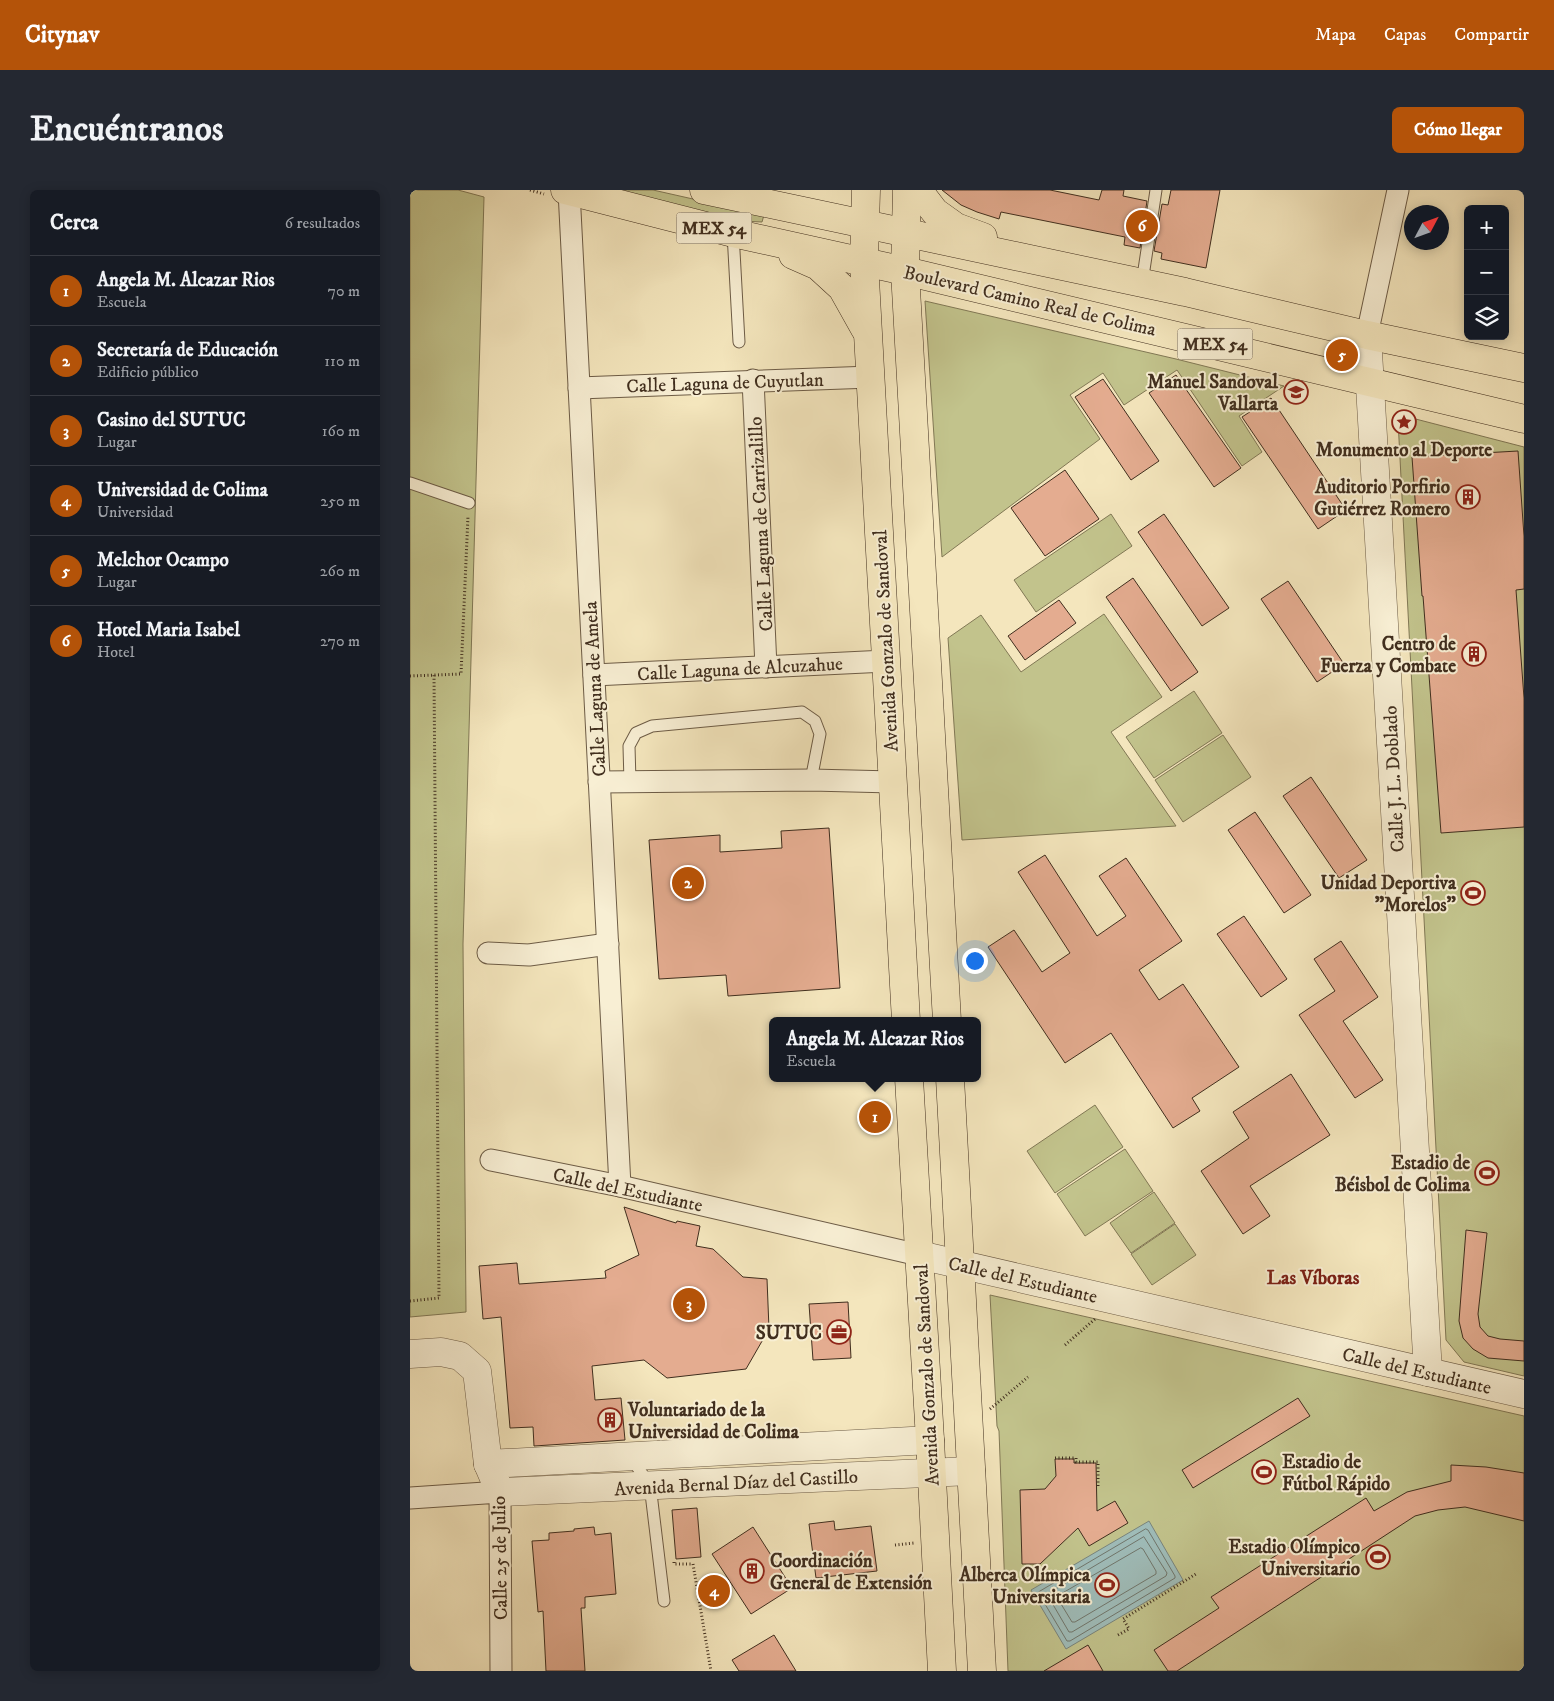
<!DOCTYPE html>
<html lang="es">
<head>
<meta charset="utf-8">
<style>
	body { margin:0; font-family:"IM FELL DW Pica",serif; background:#242831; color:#f1f3f6 }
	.controls { position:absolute; right:15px; top:15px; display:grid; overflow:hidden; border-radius:8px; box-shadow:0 2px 12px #0003 }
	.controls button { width:45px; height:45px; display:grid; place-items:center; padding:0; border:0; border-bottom:1px solid #363941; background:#171b24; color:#f1f3f6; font:25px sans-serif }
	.compass { position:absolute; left:994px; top:15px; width:45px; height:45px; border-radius:50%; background:#171b24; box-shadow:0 2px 12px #0003; rotate:49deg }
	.you { position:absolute; left:564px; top:770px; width:18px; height:18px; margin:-12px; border:4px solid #fff; border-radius:50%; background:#1a73e8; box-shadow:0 0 0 8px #1a73e833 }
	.badge { display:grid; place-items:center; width:32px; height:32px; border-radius:50%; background:#b45309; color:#fff; font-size:16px; font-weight:700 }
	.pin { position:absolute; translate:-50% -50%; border:2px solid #fff; box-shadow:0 1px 5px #0006 }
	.popup { position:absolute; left:359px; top:827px; width:212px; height:65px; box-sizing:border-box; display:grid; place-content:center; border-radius:8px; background:#171b24; filter:drop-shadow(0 1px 4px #0005); font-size:16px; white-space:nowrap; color:#9ea1a6 }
	.popup b { font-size:19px; color:#f1f3f6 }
	.popup::after { content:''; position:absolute; left:50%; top:100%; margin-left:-10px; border:10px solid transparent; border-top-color:#171b24 }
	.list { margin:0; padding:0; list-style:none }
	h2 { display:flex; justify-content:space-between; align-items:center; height:65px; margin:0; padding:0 20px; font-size:21px }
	h2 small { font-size:16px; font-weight:400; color:#9ea1a6 }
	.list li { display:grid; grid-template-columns:32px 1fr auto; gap:15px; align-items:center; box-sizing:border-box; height:70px; padding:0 20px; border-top:1px solid #363941 }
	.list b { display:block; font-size:19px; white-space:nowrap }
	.list p { margin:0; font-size:16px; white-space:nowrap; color:#9ea1a6 }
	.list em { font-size:16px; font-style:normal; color:#9ea1a6 }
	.icon { flex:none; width:28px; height:28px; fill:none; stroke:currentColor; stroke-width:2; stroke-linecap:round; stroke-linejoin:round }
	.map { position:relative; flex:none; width:1114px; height:1481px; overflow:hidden; border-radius:8px }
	header { display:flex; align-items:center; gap:30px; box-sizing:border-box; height:70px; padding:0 25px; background:#b45309; color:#fff }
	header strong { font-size:24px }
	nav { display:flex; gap:28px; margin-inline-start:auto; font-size:18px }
	.intro { display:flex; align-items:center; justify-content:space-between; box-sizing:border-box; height:120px; padding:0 30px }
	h1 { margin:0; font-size:35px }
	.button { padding:12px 22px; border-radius:8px; background:#b45309; color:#fff; font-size:18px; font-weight:700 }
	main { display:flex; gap:30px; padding:0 30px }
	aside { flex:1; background:#171b24; border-radius:8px; box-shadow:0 2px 12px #0003 }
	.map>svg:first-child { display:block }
	.green { fill:#c2c38c; stroke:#817855 }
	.water { fill:#9fbdba; stroke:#79847c }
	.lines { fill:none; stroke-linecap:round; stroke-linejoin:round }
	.shore { stroke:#70766c; stroke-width:1 }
	.building { fill:#e4ac90; stroke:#402e1e }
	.service-casing { stroke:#6d5c46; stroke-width:13 }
	.minor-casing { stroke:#6d5c46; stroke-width:23 }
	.tertiary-casing { stroke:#6d5c46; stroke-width:29 }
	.primary-casing { stroke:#402e1e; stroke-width:29 }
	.path { stroke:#402e1e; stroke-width:3; stroke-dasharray:1 2.5; stroke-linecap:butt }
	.service { stroke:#f8efd4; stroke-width:11 }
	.minor { stroke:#f8efd4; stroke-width:21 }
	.tertiary { stroke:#f8efd4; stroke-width:28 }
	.primary { stroke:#f4e6bd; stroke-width:28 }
	.labels { text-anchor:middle; stroke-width:4; stroke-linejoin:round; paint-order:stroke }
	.shield { fill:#f8efd4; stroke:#776855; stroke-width:1 }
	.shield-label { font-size:18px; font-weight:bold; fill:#402e1e }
	.street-label { font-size:19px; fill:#402e1e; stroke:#f8efd4 }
	.poi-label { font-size:19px; font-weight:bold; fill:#402e1e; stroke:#f8efd4; text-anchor:end }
	.neighbourhood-label { font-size:20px; font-weight:bold; fill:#7a1f14; stroke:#f8efd4 }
</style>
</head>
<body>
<header>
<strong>Citynav</strong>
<nav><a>Mapa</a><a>Capas</a><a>Compartir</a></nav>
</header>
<div class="intro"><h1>Encuéntranos</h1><a class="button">Cómo llegar</a></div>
<main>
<aside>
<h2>Cerca<small>6 resultados</small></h2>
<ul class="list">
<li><span class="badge">1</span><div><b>Angela M. Alcazar Rios</b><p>Escuela</p></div><em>70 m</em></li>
<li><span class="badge">2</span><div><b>Secretaría de Educación</b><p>Edificio público</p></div><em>110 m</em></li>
<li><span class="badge">3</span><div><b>Casino del SUTUC</b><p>Lugar</p></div><em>160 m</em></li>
<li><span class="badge">4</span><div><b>Universidad de Colima</b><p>Universidad</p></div><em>250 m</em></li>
<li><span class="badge">5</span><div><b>Melchor Ocampo</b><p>Lugar</p></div><em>260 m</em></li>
<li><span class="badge">6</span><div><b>Hotel Maria Isabel</b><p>Hotel</p></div><em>270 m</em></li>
</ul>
</aside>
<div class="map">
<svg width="1114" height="1481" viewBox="0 0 1114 1481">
	<rect width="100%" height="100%" fill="#f4e6bd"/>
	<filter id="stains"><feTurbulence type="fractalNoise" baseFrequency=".004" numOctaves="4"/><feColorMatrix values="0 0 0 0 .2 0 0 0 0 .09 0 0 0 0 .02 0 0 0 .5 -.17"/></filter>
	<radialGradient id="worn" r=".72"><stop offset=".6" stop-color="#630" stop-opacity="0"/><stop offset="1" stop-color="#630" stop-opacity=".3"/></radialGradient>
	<g class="green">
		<polygon points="0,0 48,0 74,7 53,754 56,1122 0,1127"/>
		<polygon points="191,0 243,0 354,25 352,32 332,31"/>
		<polygon points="515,111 766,169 874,196 829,226 852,262 832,276 767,180 714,215 693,183 660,205 690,249 532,367"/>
		<polygon points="994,226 1114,257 1114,1186 1054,1172 1036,1150 988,230"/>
		<polygon points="701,324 722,356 626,422 604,390"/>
		<polygon points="694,424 752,507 701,542 766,636 552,650 538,448 571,425 611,482"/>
		<polygon points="784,501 812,543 744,588 716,547"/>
		<polygon points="813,545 841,587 773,632 745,590"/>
		<polygon points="685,915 713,957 645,1003 617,961"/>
		<polygon points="715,959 743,1001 675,1046 647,1004"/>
		<polygon points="744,1002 765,1033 721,1063 700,1033"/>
		<polygon points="765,1034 786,1065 742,1095 721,1064"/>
		<polygon points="580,1105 1114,1226 1114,1481 598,1481 589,1241 587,1236"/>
	</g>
	<polygon class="water" points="739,1331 773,1390 656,1459 621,1400"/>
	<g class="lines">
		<g class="shore">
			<polygon points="736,1339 738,1340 765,1386 765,1388 660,1451 657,1451 629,1404 629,1402"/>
			<polygon points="734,1347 757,1383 756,1386 662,1442 659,1442 638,1406 638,1404"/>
			<polygon points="731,1358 733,1359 746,1381 746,1384 665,1432 662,1432 648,1409 648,1406"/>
		</g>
	</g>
	<g class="building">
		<polygon points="532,0 640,0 689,10 692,0 714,0 713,6 737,11 730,58 714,55 715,47 591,22 589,29 567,22 551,15"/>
		<polygon points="761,0 810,0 796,78 751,69 752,63 744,61 752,14 758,15"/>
		<polygon points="766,185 831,278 804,297 739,203"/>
		<polygon points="693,189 749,271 721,290 665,207"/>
		<polygon points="861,208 936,320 908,339 832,227"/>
		<polygon points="1108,261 1114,346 1114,399 1106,400 1114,508 1114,637 1031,643 1013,406 1012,406 1002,267"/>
		<polygon points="655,280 689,329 635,366 601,318"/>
		<polygon points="754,324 819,418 792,436 728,342"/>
		<polygon points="723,388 788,482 761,501 696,407"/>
		<polygon points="878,391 934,474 907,492 851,409"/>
		<polygon points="649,410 666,433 615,470 598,446"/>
		<polygon points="901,587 957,670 929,688 873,606"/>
		<polygon points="845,622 901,705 874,723 818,640"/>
		<polygon points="419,638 430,798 318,806 316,785 249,789 239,650 310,645 310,662 372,658 371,641"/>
		<polygon points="635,665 687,746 716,726 689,686 716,668 772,751 729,780 749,810 773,794 829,877 782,908 790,921 763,938 701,843 655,873 578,757 604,740 632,782 660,763 608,682"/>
		<polygon points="834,726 877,789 851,807 807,744"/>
		<polygon points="931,751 968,807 933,831 973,890 945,908 889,825 925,801 904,769"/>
		<polygon points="881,884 920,945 840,996 860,1026 833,1044 791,981 839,948 823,922"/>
		<polygon points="214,1017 266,1033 267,1031 290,1036 286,1056 303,1059 333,1087 357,1089 359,1139 336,1179 257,1188 234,1170 182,1176 185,1210 211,1208 215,1250 124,1256 123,1237 100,1238 91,1127 73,1129 69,1076 107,1073 109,1094 196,1088 195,1081 229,1065"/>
		<polygon points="1056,1040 1077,1043 1068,1124 1070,1137 1078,1146 1090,1149 1114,1151 1114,1171 1078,1168 1063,1159 1053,1148 1049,1131"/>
		<polygon points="438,1112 441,1168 403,1170 399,1114"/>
		<polygon points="888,1208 900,1226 783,1298 772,1280"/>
		<polygon points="645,1269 664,1269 664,1273 686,1273 687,1321 705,1311 718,1333 679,1356 668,1338 630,1374 612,1374 610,1300 635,1299 646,1286"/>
		<polygon points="1041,1275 1076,1277 1114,1283 1114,1331 1055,1317 1028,1320 1005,1326 767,1481 758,1481 744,1460 809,1418 801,1407 956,1308 964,1321 997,1302 1041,1291"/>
		<polygon points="287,1318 291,1367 266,1369 262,1320"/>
		<polygon points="424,1331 425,1340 461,1336 467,1381 406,1388 399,1334"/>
		<polygon points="184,1337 185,1345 201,1343 206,1404 175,1407 175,1418 171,1418 175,1481 136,1481 133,1421 128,1422 122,1351 139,1350 139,1343 164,1341 164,1339"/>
		<polygon points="343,1337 382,1398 341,1424 302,1364"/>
		<polygon points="364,1445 386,1481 329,1481 322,1470"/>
		<polygon points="678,1455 693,1481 634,1481"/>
	</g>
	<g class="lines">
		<g class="service-casing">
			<g id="service">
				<polyline points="323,43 329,152"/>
				<polyline points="732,93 746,0"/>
				<polyline points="0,293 59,313"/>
				<polyline points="220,592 219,556 226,543 242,536 392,522 405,531 410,544 401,590"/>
				<polyline points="221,1268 240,1295 254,1411"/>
			</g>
		</g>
		<g class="minor-casing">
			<g id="minor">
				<polyline points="159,1 210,996"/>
				<polyline points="957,145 988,0"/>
				<polyline points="343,190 356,477"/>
				<polyline points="169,198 461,187"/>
				<polyline points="184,485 476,471"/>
				<polyline points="189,592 401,590 483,592"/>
				<polyline points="78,763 119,765 198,754"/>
				<polyline points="81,970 210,996 509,1065"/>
				<polyline points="0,1308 90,1302 91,1481"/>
			</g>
		</g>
		<g class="tertiary-casing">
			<g id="tertiary">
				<polyline points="957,145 1018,1182"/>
				<polyline points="509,1065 1114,1204"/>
				<polyline points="0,1164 31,1162 50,1166 67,1181 78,1274 90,1302 561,1281"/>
				<polyline points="78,1274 520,1250"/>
			</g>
		</g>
		<g class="primary-casing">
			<g id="primary">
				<polyline points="155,0 323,43 495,81 1114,229"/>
				<polyline points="294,0 775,102 957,145 1114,178"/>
				<polyline points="456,0 454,71 496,831"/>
				<polyline points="497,0 495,81 537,831"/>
				<polyline points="508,0 525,22 546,37 573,47"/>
				<polyline points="383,65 408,76 432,98 455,139"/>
				<polyline points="499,888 520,1250 532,1481"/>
				<polyline points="540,888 572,1481"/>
			</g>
		</g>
		<g class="path">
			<polyline points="120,0 134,4"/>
			<polyline points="0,486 51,484 58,326"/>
			<polyline points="0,1111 29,1108 24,485"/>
			<polyline points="655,1155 685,1129"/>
			<polyline points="580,1219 618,1187"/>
			<polyline points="645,1268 666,1268 666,1272 688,1272 688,1298"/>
			<polyline points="485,1355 504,1353"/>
			<polyline points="264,1372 264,1374 283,1374 301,1481"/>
			<polyline points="708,1445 719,1439 713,1429 786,1384"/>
		</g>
		<use href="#service" class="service"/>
		<use href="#minor" class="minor"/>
		<use href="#tertiary" class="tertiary"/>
		<use href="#primary" class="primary"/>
	</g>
	<defs>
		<g id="school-ring" transform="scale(1.25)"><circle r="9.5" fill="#f8efd4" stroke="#8f2418" stroke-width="1.5"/><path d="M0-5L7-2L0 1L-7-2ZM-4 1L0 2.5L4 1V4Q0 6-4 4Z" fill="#8f2418"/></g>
		<g id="sight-ring" transform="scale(1.25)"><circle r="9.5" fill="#f8efd4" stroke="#8f2418" stroke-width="1.5"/><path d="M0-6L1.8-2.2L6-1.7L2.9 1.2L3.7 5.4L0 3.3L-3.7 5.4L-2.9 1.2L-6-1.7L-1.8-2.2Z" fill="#8f2418"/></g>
		<g id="building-ring" transform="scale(1.25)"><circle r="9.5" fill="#f8efd4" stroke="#8f2418" stroke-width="1.5"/><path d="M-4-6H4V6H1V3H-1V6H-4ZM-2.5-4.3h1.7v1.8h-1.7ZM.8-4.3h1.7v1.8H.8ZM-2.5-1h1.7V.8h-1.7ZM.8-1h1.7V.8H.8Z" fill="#8f2418"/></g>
		<g id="stadium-ring" transform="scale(1.25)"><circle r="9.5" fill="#f8efd4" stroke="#8f2418" stroke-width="1.5"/><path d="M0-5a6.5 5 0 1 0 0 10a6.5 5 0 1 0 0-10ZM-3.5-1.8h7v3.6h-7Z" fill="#8f2418"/></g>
		<g id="office-ring" transform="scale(1.25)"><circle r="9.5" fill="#f8efd4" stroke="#8f2418" stroke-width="1.5"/><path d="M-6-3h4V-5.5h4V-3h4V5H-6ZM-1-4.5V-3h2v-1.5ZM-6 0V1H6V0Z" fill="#8f2418"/></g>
	</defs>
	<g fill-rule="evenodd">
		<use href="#school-ring" x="886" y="202"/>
		<use href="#sight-ring" x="994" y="232"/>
		<use href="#building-ring" x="1058" y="307"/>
		<use href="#building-ring" x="1064" y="464"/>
		<use href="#stadium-ring" x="1063" y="703"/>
		<use href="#stadium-ring" x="1077" y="983"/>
		<use href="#office-ring" x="429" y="1142"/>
		<use href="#building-ring" x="200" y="1230"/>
		<use href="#stadium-ring" x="854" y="1282"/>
		<use href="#stadium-ring" x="968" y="1367"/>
		<use href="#building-ring" x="342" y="1381"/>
		<use href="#stadium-ring" x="697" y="1395"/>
	</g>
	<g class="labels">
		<g class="shield">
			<rect x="266.5" y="22.5" width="75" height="31" rx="4"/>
			<rect x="767.5" y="138.5" width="75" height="31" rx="4"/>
		</g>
		<g class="shield-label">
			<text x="304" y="44">MEX 54</text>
			<text x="805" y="160">MEX 54</text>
		</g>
		<g class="street-label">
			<text transform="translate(620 110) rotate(13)" y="7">Boulevard Camino Real de Colima</text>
			<text transform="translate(315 192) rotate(-2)" y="7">Calle Laguna de Cuyutlan</text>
			<text transform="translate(350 334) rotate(-93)" y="7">Calle Laguna de Carrizalillo</text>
			<text transform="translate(475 451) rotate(-93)" y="7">Avenida Gonzalo de Sandoval</text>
			<text transform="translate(330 478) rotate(-3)" y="7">Calle Laguna de Alcuzahue</text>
			<text transform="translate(184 499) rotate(-93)" y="7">Calle Laguna de Amela</text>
			<text transform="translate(983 589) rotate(-93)" y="7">Calle J. L. Doblado</text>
			<text transform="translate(218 999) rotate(12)" y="7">Calle del Estudiante</text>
			<text transform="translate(613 1089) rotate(13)" y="7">Calle del Estudiante</text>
			<text transform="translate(1007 1180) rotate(13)" y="7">Calle del Estudiante</text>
			<text transform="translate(516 1185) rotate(-93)" y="7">Avenida Gonzalo de Sandoval</text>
			<text transform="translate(326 1292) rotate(-3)" y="7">Avenida Bernal Díaz del Castillo</text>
			<text transform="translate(89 1368) rotate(-91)" y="7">Calle 25 de Julio</text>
		</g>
		<g class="poi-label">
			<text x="868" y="198">Manuel Sandoval<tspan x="868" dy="22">Vallarta</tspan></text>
			<text x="994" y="266" text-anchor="middle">Monumento al Deporte</text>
			<text x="1040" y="303">Auditorio Porfirio<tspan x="1040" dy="22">Gutiérrez Romero</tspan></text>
			<text x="1046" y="460">Centro de<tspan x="1046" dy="22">Fuerza y Combate</tspan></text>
			<text x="1046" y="699">Unidad Deportiva<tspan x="1046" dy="22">"Morelos"</tspan></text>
			<text x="1060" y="979">Estadio de<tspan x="1060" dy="22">Béisbol de Colima</tspan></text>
			<text x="412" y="1149">SUTUC</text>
			<text x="218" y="1226" text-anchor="start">Voluntariado de la<tspan x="218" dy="22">Universidad de Colima</tspan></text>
			<text x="872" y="1278" text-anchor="start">Estadio de<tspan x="872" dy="22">Fútbol Rápido</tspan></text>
			<text x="950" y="1363">Estadio Olímpico<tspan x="950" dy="22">Universitario</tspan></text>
			<text x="360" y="1377" text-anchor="start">Coordinación<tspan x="360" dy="22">General de Extensión</tspan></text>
			<text x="680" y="1391">Alberca Olímpica<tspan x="680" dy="22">Universitaria</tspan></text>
		</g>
		<g class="neighbourhood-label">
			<text x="903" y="1094">Las Víboras</text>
		</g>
	</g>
	<rect width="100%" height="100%" filter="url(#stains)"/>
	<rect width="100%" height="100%" fill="url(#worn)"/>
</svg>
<div class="controls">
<button>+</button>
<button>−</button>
<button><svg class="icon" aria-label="layers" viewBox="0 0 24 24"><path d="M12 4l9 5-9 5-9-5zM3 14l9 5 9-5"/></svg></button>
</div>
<svg class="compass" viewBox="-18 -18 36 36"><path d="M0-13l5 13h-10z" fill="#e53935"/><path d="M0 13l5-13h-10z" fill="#9ea1a6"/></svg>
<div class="you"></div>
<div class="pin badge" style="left:465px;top:927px">1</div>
<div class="popup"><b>Angela M. Alcazar Rios</b>Escuela</div>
<div class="pin badge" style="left:278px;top:693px">2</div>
<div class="pin badge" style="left:279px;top:1114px">3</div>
<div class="pin badge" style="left:304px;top:1401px">4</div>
<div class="pin badge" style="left:932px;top:165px">5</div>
<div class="pin badge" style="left:732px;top:36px">6</div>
</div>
</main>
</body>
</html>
